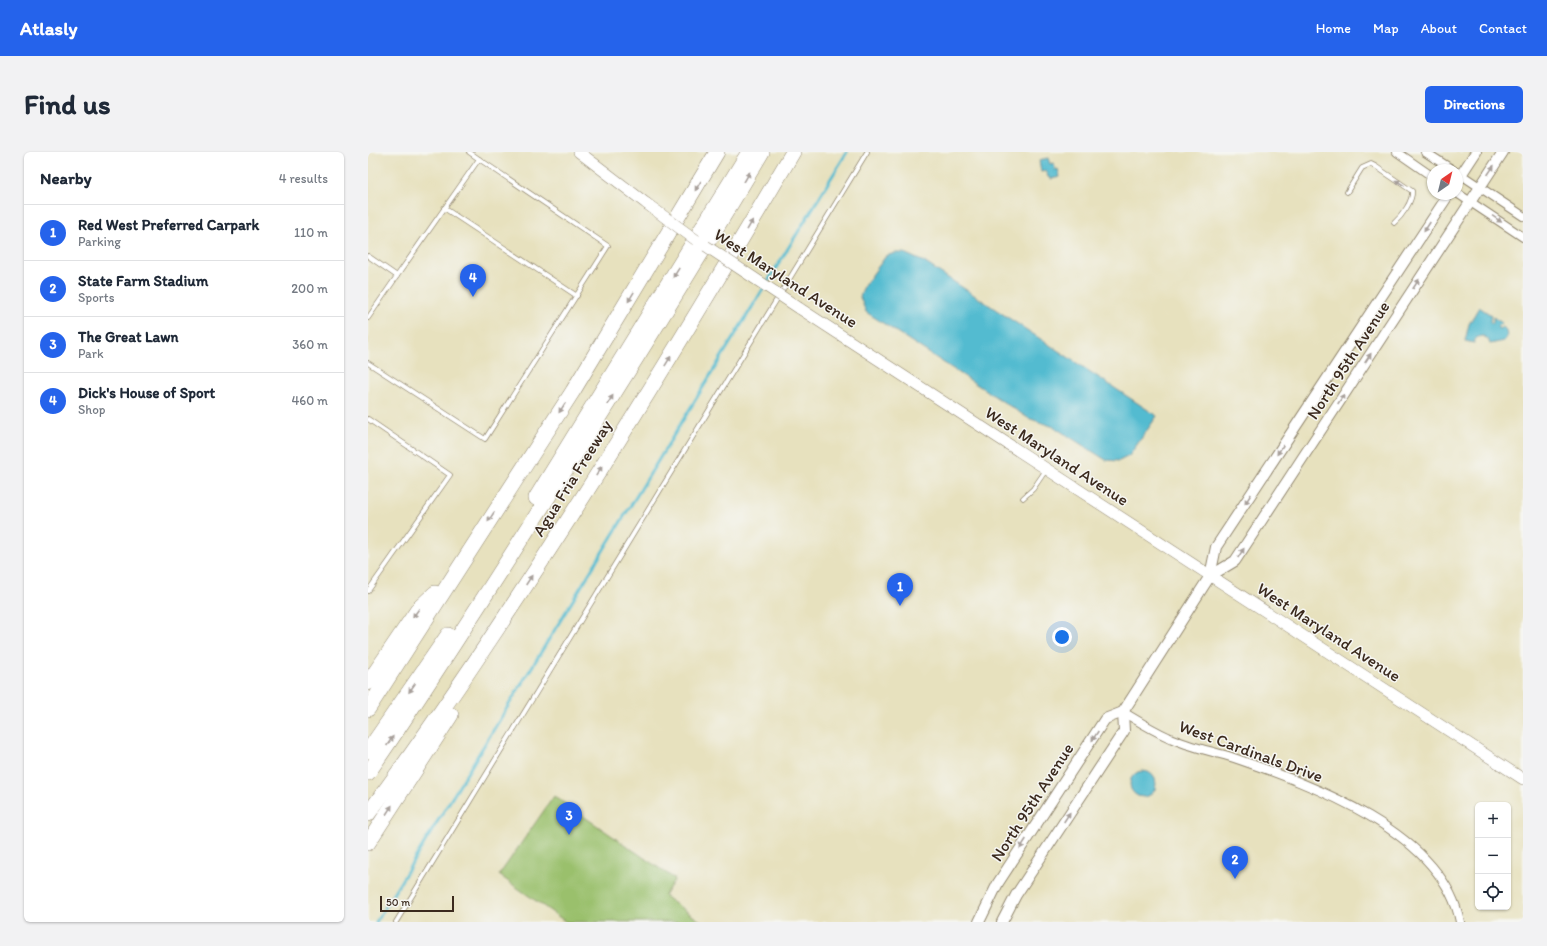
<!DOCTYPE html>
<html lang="en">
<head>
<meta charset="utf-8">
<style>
	body { margin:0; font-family:Itim,sans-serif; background:#f2f2f3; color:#1f2937 }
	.controls { position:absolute; right:12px; bottom:12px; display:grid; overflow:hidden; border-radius:6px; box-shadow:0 1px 3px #0004 }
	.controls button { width:36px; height:36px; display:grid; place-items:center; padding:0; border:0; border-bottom:1px solid #e0e1e3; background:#fff; color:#1f2937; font:20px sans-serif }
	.compass { position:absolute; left:1059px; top:12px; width:36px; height:36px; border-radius:50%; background:#fff; box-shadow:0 1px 3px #0004; rotate:35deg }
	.scale { position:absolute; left:12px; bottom:10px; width:74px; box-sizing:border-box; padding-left:4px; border:2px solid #3b2a1e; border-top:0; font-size:11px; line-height:14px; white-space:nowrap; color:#3b2a1e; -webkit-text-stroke:3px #f6f6f2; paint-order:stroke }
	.you { position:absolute; left:694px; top:485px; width:14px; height:14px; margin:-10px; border:3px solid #fff; border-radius:50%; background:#1a73e8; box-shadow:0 0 0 6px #1a73e833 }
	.badge { display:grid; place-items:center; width:26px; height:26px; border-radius:50%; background:#2563eb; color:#fff; font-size:13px; font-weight:700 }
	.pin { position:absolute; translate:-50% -33px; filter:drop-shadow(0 1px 2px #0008) }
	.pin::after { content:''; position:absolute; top:21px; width:14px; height:12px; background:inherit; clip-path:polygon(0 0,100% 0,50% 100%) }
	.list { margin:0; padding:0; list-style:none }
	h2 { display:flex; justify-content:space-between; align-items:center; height:52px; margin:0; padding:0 16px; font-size:17px }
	h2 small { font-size:13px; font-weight:400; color:#747a83 }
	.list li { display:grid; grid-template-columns:26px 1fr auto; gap:12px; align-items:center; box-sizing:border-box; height:56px; padding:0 16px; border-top:1px solid #e0e1e3 }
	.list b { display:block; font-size:15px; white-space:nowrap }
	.list p { margin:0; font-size:13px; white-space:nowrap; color:#747a83 }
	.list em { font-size:13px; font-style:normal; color:#747a83 }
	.icon { flex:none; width:22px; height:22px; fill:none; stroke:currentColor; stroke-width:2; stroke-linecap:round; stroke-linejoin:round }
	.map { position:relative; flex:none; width:1155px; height:770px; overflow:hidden; border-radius:6px }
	header { display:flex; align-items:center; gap:24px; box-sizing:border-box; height:56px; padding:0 20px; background:#2563eb; color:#fff }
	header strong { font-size:19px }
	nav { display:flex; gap:22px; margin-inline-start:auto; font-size:14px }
	.intro { display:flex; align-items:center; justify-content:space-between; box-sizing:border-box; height:96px; padding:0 24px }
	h1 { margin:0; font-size:28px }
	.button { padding:10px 18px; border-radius:6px; background:#2563eb; color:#fff; font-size:14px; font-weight:700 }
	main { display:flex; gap:24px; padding:0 24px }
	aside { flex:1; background:#fff; border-radius:6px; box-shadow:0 1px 3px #0004 }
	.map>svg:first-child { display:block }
	.green { fill:#9ac06c; stroke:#6a7545 }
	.water { fill:#53bbd0; stroke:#477277 }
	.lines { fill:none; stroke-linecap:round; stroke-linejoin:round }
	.stream { stroke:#53bbd0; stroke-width:3 }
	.service-casing { stroke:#91866e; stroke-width:5.5 }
	.minor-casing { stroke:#91866e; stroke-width:10 }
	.tertiary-casing { stroke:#91866e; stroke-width:12 }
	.secondary-casing { stroke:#91866e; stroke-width:12 }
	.motorway-casing { stroke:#91866e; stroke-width:16 }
	.service { stroke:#fff; stroke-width:4 }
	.minor { stroke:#fff; stroke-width:8 }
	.tertiary { stroke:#fff; stroke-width:10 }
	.secondary { stroke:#fff; stroke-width:11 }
	.motorway { stroke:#fff; stroke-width:15 }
	.secondary-bridge-casing { stroke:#91866e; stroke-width:12; stroke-linecap:butt }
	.secondary-bridge { stroke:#fff; stroke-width:11 }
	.oneway { fill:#a79f9a }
	.labels { text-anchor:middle; stroke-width:3; stroke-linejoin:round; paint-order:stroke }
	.street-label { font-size:17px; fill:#3b2a1e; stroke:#f6f6f2 }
</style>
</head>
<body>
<header>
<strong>Atlasly</strong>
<nav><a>Home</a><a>Map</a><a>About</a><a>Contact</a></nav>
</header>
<div class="intro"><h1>Find us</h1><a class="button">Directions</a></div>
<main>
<aside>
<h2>Nearby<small>4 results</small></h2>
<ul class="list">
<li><span class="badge">1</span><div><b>Red West Preferred Carpark</b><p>Parking</p></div><em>110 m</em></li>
<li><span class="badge">2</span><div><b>State Farm Stadium</b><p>Sports</p></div><em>200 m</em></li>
<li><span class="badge">3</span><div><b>The Great Lawn</b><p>Park</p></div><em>360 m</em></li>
<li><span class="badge">4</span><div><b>Dick's House of Sport</b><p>Shop</p></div><em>460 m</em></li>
</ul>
</aside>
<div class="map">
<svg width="1155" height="770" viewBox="0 0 1155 770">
	<rect width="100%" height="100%" fill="#f6f6f2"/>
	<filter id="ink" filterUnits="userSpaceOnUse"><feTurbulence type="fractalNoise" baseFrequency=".025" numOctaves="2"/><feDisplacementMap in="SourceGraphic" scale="8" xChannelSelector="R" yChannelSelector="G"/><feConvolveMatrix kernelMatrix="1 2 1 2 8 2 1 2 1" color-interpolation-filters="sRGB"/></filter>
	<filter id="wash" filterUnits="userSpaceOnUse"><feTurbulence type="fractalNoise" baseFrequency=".012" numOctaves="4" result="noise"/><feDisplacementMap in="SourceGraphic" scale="16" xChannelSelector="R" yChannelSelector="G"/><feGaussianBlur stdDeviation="0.9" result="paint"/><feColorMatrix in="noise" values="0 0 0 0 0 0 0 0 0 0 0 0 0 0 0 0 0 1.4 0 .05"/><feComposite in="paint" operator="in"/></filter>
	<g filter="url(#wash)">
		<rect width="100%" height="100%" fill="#e7e1be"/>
		<polygon class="green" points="186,644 307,727 296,744 334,770 198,770 131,723"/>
		<g class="water">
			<polygon points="680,6 682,12 686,11 687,18 690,17 692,25 683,27 680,25 678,19 673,20 671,8"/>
			<polygon points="527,101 536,101 556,110 789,264 761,304 751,309 738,308 686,275 660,266 498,160 492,145 496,134 518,104"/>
			<path d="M1111,155L1123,163L1122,171H1125V165L1134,171L1129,174L1131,177L1135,175L1138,178L1139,185L1136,189L1122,192L1120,187L1115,184C1110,184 1107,186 1106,191L1097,189L1101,172Z"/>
			<circle cx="775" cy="632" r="13"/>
		</g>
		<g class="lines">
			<polyline class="stream" points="8,770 479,0"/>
		</g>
	</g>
	<g filter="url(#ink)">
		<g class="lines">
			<g class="service-casing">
				<g id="service">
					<polyline points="101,0 111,7"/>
					<path d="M979,40L994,16L1003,12L1007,14L1044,39C1045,49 1034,64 1026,71"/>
					<polyline points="76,56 209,144"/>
					<polyline points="0,104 29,124 0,166"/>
					<polyline points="0,211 117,287 240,94 111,7 29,124"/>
					<polyline points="0,267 82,323 0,439"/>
					<polyline points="655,346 665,337 678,318"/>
					<polyline points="28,770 499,0"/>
				</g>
			</g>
			<g class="minor-casing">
				<g id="minor">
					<polyline points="1029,0 1065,25"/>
					<polyline points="1057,0 1085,18"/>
					<polyline points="1089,20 1155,64"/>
					<polyline points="1089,41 1155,85"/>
					<path d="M755,560C770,569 784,578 800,585C821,595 844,599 866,606C942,632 1075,680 1092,770"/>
				</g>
			</g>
			<g class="tertiary-casing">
				<g id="tertiary">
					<polyline points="1089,29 1108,0"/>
					<polyline points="842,424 867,409 1135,0"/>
					<polyline points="611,770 630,731 737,567 755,560"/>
					<polyline points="634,770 648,743 756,579 755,560 842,424 848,395 1081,42"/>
				</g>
			</g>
			<g class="secondary-casing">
				<g id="secondary">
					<polyline points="211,0 279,52"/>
					<polyline points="431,156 1155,627"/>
				</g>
			</g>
			<g class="motorway-casing">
				<g id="motorway">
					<polyline points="168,346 381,0"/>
					<polyline points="0,531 51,456 67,441"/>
					<polyline points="0,557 205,239 349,0"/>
					<polyline points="0,599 80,483"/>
					<path d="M0,621C58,537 113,450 168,364C245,244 321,123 394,0"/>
					<path d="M0,662C82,551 158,435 232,318C298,213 362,107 425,0"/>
					<polyline points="0,691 83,563"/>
				</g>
			</g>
			<use href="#service" class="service"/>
			<use href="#minor" class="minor"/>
			<use href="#tertiary" class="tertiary"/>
			<use href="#secondary" class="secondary"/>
			<use href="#motorway" class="motorway"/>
			<g class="secondary-bridge-casing">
				<g id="secondary-bridge">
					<polyline points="279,52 328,88"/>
					<polyline points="338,94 431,156"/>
				</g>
			</g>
			<use href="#secondary-bridge" class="secondary-bridge"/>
		</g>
		<defs><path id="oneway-solid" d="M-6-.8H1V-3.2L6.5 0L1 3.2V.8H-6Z"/></defs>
		<g class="oneway">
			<use href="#oneway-solid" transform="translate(1123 18) rotate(-56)"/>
			<use href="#oneway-solid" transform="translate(379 25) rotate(-60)"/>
			<use href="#oneway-solid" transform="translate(1032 31) rotate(-149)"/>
			<use href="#oneway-solid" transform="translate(330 34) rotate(121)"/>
			<use href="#oneway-solid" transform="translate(1129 67) rotate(34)"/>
			<use href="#oneway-solid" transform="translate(382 73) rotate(-60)"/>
			<use href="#oneway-solid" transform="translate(1059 75) rotate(123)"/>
			<use href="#oneway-solid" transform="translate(308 121) rotate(122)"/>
			<use href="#oneway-solid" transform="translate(1048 132) rotate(-57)"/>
			<use href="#oneway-solid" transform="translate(263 145) rotate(121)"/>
			<use href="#oneway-solid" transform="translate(1000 206) rotate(-57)"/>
			<use href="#oneway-solid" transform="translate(300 209) rotate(-58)"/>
			<use href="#oneway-solid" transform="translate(973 247) rotate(-57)"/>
			<use href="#oneway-solid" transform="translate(242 248) rotate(-58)"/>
			<use href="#oneway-solid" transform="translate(194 256) rotate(123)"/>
			<use href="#oneway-solid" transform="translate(912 298) rotate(123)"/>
			<use href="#oneway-solid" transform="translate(231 319) rotate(-58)"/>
			<use href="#oneway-solid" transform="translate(880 347) rotate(123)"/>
			<use href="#oneway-solid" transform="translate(123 365) rotate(123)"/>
			<use href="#oneway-solid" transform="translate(873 401) rotate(-57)"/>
			<use href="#oneway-solid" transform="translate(161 428) rotate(-57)"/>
			<use href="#oneway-solid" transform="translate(48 461) rotate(125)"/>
			<use href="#oneway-solid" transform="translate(44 536) rotate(125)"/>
			<use href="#oneway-solid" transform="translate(727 584) rotate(123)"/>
			<use href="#oneway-solid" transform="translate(22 589) rotate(-56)"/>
			<use href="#oneway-solid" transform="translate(21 658) rotate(-57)"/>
			<use href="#oneway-solid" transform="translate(699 665) rotate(-57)"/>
			<use href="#oneway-solid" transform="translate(655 692) rotate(123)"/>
		</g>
	</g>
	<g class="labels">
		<g class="street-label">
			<text transform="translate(418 126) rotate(33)" y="6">West Maryland Avenue</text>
			<text transform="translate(980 208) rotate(-57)" y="6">North 95th Avenue</text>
			<text transform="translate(689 304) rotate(33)" y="6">West Maryland Avenue</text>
			<text transform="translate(204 326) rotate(-58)" y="6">Agua Fria Freeway</text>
			<text transform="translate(961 480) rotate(33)" y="6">West Maryland Avenue</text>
			<text transform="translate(883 599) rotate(20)" y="6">West Cardinals Drive</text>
			<text transform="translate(664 650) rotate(-57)" y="6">North 95th Avenue</text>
		</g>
	</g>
</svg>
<div class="controls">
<button>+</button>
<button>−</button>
<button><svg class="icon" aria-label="locate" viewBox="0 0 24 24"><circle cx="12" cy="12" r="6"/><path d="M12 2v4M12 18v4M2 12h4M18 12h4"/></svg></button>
</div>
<svg class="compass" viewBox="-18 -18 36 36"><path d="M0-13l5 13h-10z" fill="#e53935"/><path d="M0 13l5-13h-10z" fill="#747a83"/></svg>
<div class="scale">50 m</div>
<div class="you"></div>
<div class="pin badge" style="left:532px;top:454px">1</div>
<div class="pin badge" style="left:867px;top:727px">2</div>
<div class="pin badge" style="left:201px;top:683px">3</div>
<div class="pin badge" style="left:105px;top:145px">4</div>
</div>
</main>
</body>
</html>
